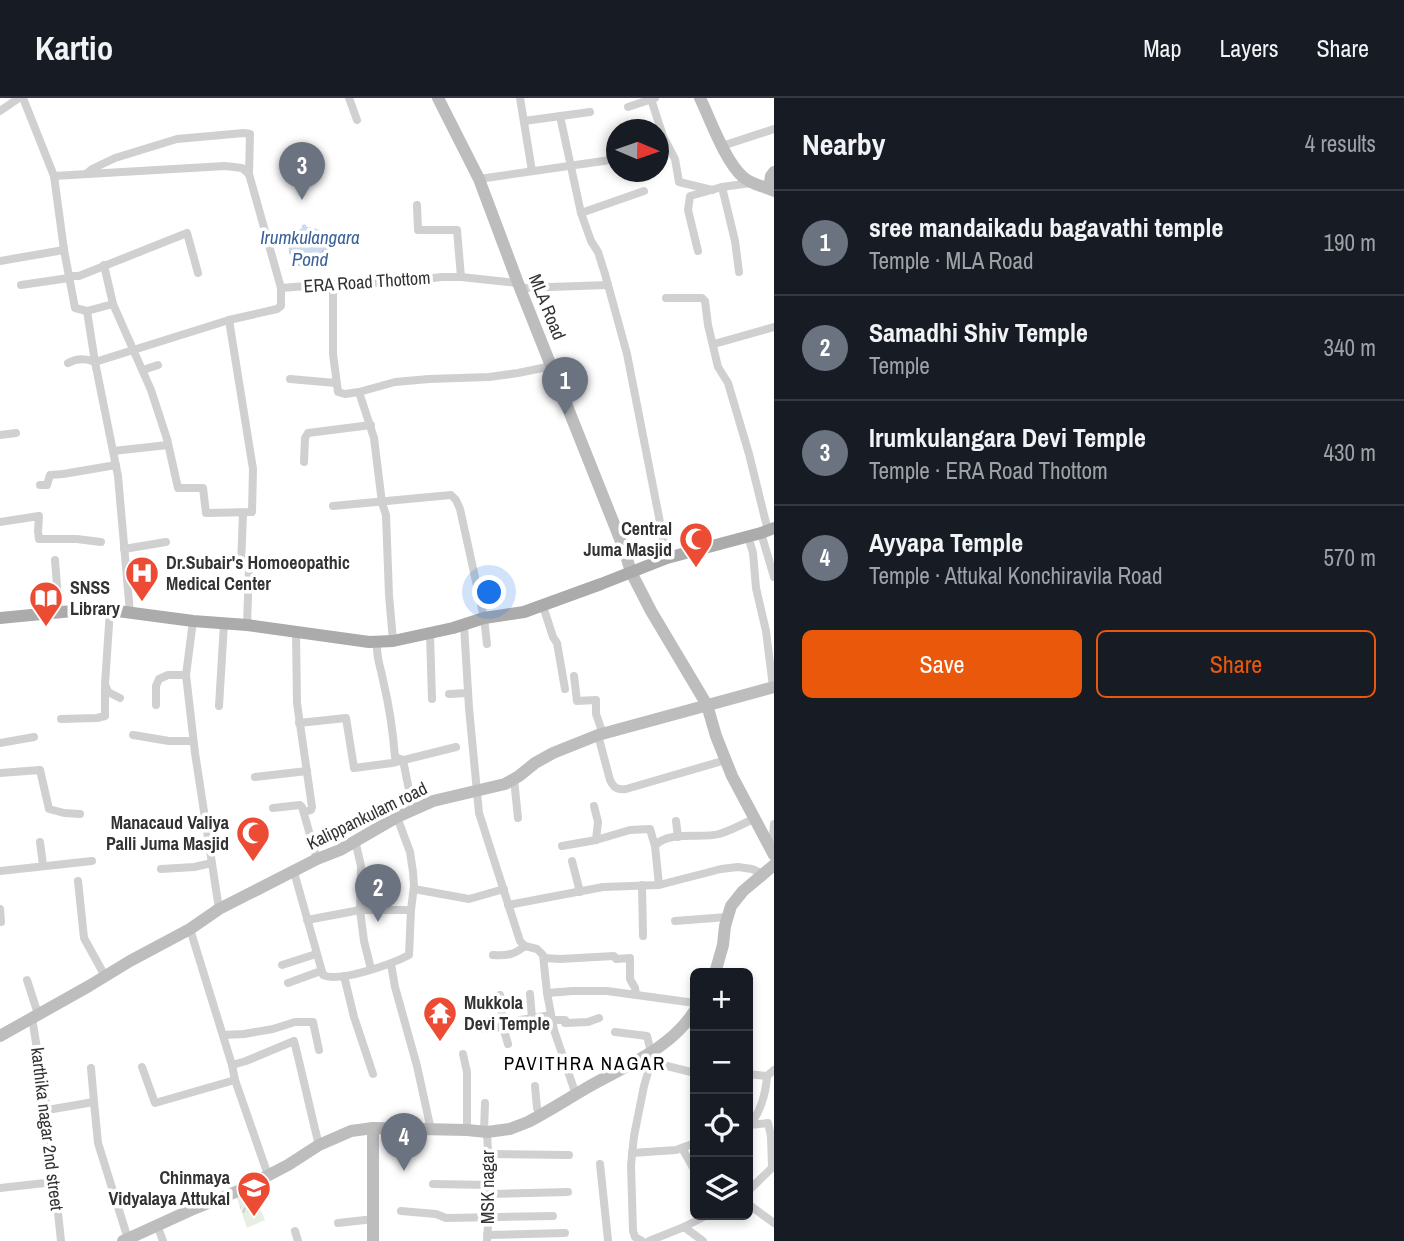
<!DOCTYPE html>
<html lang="en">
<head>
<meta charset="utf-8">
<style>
	body { margin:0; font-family:"Archivo Narrow",sans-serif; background:#242831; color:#f1f3f6 }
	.controls { position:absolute; right:21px; bottom:21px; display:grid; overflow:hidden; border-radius:10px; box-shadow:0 4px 10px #0003 }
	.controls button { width:63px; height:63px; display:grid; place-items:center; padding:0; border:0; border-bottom:2px solid #363941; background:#171b24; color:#f1f3f6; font:35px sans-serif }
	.compass { position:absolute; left:606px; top:21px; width:63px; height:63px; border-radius:50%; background:#171b24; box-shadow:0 4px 10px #0003; rotate:92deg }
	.you { position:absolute; left:490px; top:495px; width:24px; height:24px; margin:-18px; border:5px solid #fff; border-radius:50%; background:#1a73e8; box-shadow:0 0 0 10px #1a73e833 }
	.badge { display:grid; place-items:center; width:46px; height:46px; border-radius:50%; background:#ea580c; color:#fff; font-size:23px; font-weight:700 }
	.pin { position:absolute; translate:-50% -58px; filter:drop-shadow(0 2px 4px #0008) }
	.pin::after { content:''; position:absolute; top:37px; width:24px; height:21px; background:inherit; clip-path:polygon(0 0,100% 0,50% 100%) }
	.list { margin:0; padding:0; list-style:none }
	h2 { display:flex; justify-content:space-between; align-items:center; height:91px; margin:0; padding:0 28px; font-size:30px }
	h2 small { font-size:23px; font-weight:400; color:#9ea1a6 }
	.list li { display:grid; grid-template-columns:46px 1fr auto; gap:21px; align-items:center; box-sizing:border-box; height:105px; padding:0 28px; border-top:2px solid #363941 }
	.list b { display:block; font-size:26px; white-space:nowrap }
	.list p { margin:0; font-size:23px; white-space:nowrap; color:#9ea1a6 }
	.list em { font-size:23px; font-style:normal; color:#9ea1a6 }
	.actions { display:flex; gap:14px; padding:21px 28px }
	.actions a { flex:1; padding:16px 0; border:2px solid #ea580c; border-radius:10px; text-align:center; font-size:24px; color:#ea580c }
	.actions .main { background:#ea580c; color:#fff }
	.icon { flex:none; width:38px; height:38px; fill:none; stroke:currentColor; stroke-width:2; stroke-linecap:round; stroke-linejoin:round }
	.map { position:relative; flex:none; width:774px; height:1143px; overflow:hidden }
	header { display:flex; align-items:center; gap:42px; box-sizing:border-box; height:98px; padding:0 35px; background:#171b24; border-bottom:2px solid #363941 }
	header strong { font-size:33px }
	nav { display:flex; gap:38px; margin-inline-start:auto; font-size:24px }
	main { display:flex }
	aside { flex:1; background:#171b24 }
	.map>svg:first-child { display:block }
	.park { fill:url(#park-tufts) }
	.water { fill:url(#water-ripples) }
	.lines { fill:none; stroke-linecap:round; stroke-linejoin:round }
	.street { stroke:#d0d0d0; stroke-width:8 }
	.secondary { stroke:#bdbdbd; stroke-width:12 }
	.primary { stroke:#ababab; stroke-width:12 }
	.labels { text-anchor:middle; stroke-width:7; stroke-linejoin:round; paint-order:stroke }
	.street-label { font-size:18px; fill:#333; stroke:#fff }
	.poi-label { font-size:18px; font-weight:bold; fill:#333; stroke:#fff; text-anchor:end }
	.water-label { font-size:19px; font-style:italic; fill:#3c6199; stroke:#fff }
	.neighbourhood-label { font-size:19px; letter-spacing:2px; fill:#000; stroke:#fff }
</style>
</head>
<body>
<header>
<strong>Kartio</strong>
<nav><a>Map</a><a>Layers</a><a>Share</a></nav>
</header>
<main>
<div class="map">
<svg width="774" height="1143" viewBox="0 0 774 1143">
	<defs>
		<pattern id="park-tufts" width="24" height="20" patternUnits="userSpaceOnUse" patternTransform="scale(1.75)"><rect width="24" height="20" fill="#e6efe1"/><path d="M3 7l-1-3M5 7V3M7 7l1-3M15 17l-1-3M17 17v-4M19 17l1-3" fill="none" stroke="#c6cdc2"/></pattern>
		<pattern id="water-ripples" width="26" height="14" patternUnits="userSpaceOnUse" patternTransform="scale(1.75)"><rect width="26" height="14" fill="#cddbef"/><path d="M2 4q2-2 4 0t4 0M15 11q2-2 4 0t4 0" fill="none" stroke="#b0bccd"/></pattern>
	</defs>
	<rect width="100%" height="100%" fill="#fff"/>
	<polygon class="park" points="252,1092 265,1122 247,1130 237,1100"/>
	<path class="water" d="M305,126L307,129C340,130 336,175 307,171C301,170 296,167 293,163C284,150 290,137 302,130V127Z"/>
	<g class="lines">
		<g class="street">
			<polyline points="23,0 54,78 64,152 75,210 87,213 113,206 151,292 167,341 178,390 203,390 206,415 252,414 253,371 229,222"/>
			<polyline points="349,0 357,22"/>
			<polyline points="520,0 532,73"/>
			<polyline points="651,1 663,38 675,61 679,84 712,92"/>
			<polyline points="628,9 655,0"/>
			<polyline points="0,13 19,0"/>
			<polyline points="560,18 581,115 591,143 598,154 605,176 627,256 667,460"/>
			<polyline points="524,23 590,14"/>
			<polyline points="722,48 774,31"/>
			<polyline points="86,76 92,71 115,60 177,41 244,35 250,36 249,76"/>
			<polyline points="54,78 225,68 242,70 249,76 281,190 333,186 397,184 442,179 461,179 518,185"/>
			<polyline points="479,81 617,61"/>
			<polyline points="722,89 735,143 739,174"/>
			<polyline points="417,107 418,132 457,132 461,179"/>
			<polyline points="581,115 644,93"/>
			<polyline points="698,153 688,112 690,98 722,89 751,85"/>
			<polyline points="0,163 64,152"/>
			<polyline points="104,167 113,206"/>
			<polyline points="69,178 79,178 187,135 198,175"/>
			<polyline points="333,186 333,256 338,294 345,296 359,294 374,340 382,405 386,417 389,497 393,543"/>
			<polyline points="21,187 69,180"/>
			<polyline points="521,190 608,187"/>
			<polyline points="666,200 702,200 705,203 708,227 718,269 728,285 749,356 768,433"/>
			<polyline points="87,213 95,264 118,378 130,515"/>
			<polyline points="714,246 774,229"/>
			<path d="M68,265C77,260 85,260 95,264L229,222L277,211L281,208V190"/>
			<polyline points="143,272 158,267"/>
			<polyline points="290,281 336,285"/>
			<polyline points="359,294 395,284 429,281 489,279 518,275 552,268"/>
			<polyline points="0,337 16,335"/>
			<polyline points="113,353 168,347"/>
			<polyline points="304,364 305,340 308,335 371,327"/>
			<polyline points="40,387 47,387 50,377 63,376 116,367"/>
			<polyline points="333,408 451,397 456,402 460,411 484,520 487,546"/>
			<polyline points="243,415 241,467 249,468 247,527"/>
			<polyline points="0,424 39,418 38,433 39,441 77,441 101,444"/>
			<polyline points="761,435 774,479"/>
			<polyline points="748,438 753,455 756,490 766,533 773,589"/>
			<polyline points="124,451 166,444"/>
			<polyline points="55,462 59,514"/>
			<polyline points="543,508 553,539 557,545 565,591"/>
			<polyline points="110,512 105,586 108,594 120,600"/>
			<polyline points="193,523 186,577 195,655 219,811"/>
			<polyline points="464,527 469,610 479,715 520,843 525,848 537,851 543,857 547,895 554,932 576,997"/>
			<polyline points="296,535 297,605 312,709 311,712 304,714"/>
			<polyline points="430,535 432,601"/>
			<path d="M377,544C376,560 380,566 383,582C389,607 393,633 395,659L403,662L413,712"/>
			<polyline points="574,578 577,603 596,602 596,616 603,636"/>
			<polyline points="449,596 468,595"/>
			<polyline points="156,607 156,588 159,581 168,577 186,577"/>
			<polyline points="219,608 224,526"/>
			<polyline points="61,621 97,620 105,618 105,590"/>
			<polyline points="299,625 346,620 354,670 392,665 456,649"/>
			<polyline points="133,637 169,643 193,643"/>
			<path d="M598,637L610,682C614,690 617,692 626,691L726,662"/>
			<polyline points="0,645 34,639"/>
			<polyline points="0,675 40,672 49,711 64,715 80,716"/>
			<polyline points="255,679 307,673"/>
			<polyline points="514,681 518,720"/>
			<polyline points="594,708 598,724 596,742"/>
			<polyline points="273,710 300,707 302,709 317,761"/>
			<polyline points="676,723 678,739"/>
			<polyline points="355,742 361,768 360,812 364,843 371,871"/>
			<polyline points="40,744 43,767"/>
			<polyline points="562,748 596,742 630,732 650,731 655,748"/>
			<polyline points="772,749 774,726"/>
			<polyline points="572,763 580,794"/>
			<polyline points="161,771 194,769 212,765"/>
			<polyline points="0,773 92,763"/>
			<path d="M294,774L323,877C339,885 392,866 409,857L411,812L414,788L413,774L410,754L397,719"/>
			<polyline points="78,783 84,840 105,878"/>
			<polyline points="642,787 643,838"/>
			<path d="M659,787L655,748C668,732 702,741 719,736C732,732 743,726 755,720"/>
			<polyline points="414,791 469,801 504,791"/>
			<polyline points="508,807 603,789 659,787 721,771 738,769 752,771 763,776"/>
			<polyline points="0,811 1,824"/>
			<polyline points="307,822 360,812 411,812"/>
			<polyline points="675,823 727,819"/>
			<polyline points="190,831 232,967 235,982 268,1077"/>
			<path d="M493,857C506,858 514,857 525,848"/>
			<polyline points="544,860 560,861 614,858 616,861 630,860 630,881 635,890 636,896"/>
			<polyline points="391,866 395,889 417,968 431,1032"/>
			<polyline points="282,867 316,856"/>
			<polyline points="344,878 354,919 373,976"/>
			<polyline points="27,882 38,916"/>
			<polyline points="288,885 321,873"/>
			<polyline points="547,895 573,893 607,893 695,905"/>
			<polyline points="530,896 532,920"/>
			<polyline points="500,897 503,929 508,946"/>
			<polyline points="475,909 501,908"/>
			<polyline points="32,920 47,1012 61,1143"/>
			<polyline points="552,922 565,922 565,925 567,925 588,924 599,920"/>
			<polyline points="479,931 504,929 520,922 551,917"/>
			<polyline points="615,934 647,938 651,954 651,964 644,988 634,1038 631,1067 633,1133 635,1139 642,1143"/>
			<polyline points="223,937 244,936 273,931 295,924 313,924 319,952"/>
			<polyline points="463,956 467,974 467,1032"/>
			<polyline points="651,964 695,975"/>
			<path d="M232,967L246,963L294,943C303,978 310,1012 319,1047"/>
			<polyline points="142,969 155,1005 235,982"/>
			<polyline points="91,970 94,1004"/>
			<polyline points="748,976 767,978"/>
			<polyline points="535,988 537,1010 540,1018"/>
			<polyline points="47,1012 94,1004 98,1045 128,1141"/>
			<polyline points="750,1027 768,1025 771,1038 772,1069"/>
			<path d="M748,1028C760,1017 766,995 767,978L774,972"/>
			<polyline points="484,1034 485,1005"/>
			<polyline points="682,1050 695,1073"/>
			<polyline points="632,1055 676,1052 695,1045"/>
			<polyline points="488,1056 569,1057"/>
			<polyline points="600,1066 608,1142"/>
			<polyline points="433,1086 490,1087"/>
			<polyline points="0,1090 54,1084"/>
			<polyline points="748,1093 774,1068"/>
			<polyline points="490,1096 568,1094"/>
			<polyline points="748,1106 774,1125"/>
			<polyline points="401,1113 436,1116 446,1120 553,1118"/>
			<polyline points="338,1125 374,1121"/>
			<polyline points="157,1127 163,1143"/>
			<polyline points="684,1129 703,1143"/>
			<polyline points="295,1133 298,1143"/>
			<polyline points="487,1137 565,1135"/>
			<polyline points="487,1143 490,1096 487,1034"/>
			<polyline points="649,1143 684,1129 707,1117"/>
		</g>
		<g class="secondary">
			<polyline points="438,0 479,81 518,185 624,451 631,474 651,513 707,607 716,638 732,678 774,757"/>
			<path d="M700,0C711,23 725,63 743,79C752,87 764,88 774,93"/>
			<polyline points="769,90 771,78 774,74"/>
			<polyline points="715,875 723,847 725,828 731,808 743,793 774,767"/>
			<polyline points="0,938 89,888 130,863 190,831 219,811 317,761 340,752 397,719 433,703 505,686 519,678 535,665 553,655 598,637 774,589"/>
			<path d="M123,1143L191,1112L238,1093L288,1067L319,1047L351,1033L373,1030L467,1032L487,1034L510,1031L528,1024C549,1013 569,1000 590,988C627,967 672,950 695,912"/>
			<polyline points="373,1143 373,1030"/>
		</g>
		<polyline class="primary" points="0,520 83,512 110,512 193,523 247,527 369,544 393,543 453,530 484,520 524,514 601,486 667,460 761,435 774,430"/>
	</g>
	<defs>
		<g id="mosque-pin" transform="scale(1.75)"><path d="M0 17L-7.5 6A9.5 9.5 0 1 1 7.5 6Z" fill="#ec4c33" stroke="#fff"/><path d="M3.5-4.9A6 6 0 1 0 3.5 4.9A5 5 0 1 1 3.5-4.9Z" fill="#fff"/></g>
		<g id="hospital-pin" transform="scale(1.75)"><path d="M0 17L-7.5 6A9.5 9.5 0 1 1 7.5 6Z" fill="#ec4c33" stroke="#fff"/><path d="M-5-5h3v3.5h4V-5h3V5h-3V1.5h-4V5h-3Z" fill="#fff"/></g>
		<g id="library-pin" transform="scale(1.75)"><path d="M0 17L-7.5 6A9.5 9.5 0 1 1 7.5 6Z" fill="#ec4c33" stroke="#fff"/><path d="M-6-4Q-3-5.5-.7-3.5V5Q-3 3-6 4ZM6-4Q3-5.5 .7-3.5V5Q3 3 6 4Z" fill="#fff"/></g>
		<g id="temple-pin" transform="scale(1.75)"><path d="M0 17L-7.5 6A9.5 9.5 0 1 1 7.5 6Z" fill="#ec4c33" stroke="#fff"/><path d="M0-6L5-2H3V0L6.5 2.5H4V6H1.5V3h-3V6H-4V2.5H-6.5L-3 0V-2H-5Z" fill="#fff"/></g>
		<g id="school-pin" transform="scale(1.75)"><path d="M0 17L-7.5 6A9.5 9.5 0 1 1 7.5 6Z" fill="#ec4c33" stroke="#fff"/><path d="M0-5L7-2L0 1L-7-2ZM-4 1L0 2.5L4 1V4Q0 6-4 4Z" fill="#fff"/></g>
	</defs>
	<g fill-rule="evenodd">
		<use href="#mosque-pin" x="696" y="441"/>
		<use href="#hospital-pin" x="142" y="475"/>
		<use href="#library-pin" x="46" y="500"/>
		<use href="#mosque-pin" x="253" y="735"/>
		<use href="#temple-pin" x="440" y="915"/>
		<use href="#school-pin" x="254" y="1090"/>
	</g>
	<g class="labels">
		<g class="street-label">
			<text transform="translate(367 184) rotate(-4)" y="6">ERA Road Thottom</text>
			<text transform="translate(547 209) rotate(68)" y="6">MLA Road</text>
			<text transform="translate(367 718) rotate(-26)" y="6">Kalippankulam road</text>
			<text transform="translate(47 1031) rotate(83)" y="6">karthika nagar 2nd street</text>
			<text transform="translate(488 1089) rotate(-90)" y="6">MSK nagar</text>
		</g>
		<g class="poi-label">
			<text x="672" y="437">Central<tspan x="672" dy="21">Juma Masjid</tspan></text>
			<text x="166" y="471" text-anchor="start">Dr.Subair's Homoeopathic<tspan x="166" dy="21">Medical Center</tspan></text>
			<text x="70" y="496" text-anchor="start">SNSS<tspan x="70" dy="21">Library</tspan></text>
			<text x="229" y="731">Manacaud Valiya<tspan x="229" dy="21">Palli Juma Masjid</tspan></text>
			<text x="464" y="911" text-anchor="start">Mukkola<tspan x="464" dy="21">Devi Temple</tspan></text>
			<text x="230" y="1086">Chinmaya<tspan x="230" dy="21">Vidyalaya Attukal</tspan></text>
		</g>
		<g class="water-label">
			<text x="310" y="146">Irumkulangara<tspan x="310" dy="22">Pond</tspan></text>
		</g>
		<g class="neighbourhood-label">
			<text x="585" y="972">PAVITHRA NAGAR</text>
		</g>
	</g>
</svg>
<div class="controls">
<button>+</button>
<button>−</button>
<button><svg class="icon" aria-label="locate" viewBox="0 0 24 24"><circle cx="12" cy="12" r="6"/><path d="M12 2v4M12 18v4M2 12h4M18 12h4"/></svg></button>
<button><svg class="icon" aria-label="layers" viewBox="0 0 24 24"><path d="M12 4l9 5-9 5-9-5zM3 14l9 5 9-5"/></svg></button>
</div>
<svg class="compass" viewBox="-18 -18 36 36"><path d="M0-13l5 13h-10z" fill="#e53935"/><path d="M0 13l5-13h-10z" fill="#9ea1a6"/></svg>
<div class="you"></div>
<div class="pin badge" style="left:565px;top:317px;background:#6b7280">1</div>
<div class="pin badge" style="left:378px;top:824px;background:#6b7280">2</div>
<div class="pin badge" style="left:302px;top:102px;background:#6b7280">3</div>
<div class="pin badge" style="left:404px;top:1073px;background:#6b7280">4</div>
</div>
<aside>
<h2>Nearby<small>4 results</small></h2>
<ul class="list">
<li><span class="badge" style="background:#6b7280">1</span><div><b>sree mandaikadu bagavathi temple</b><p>Temple · MLA Road</p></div><em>190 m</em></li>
<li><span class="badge" style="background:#6b7280">2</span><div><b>Samadhi Shiv Temple</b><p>Temple</p></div><em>340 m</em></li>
<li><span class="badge" style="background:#6b7280">3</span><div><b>Irumkulangara Devi Temple</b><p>Temple · ERA Road Thottom</p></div><em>430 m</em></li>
<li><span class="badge" style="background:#6b7280">4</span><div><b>Ayyapa Temple</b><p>Temple · Attukal Konchiravila Road</p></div><em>570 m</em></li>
</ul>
<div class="actions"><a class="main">Save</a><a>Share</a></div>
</aside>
</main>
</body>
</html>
